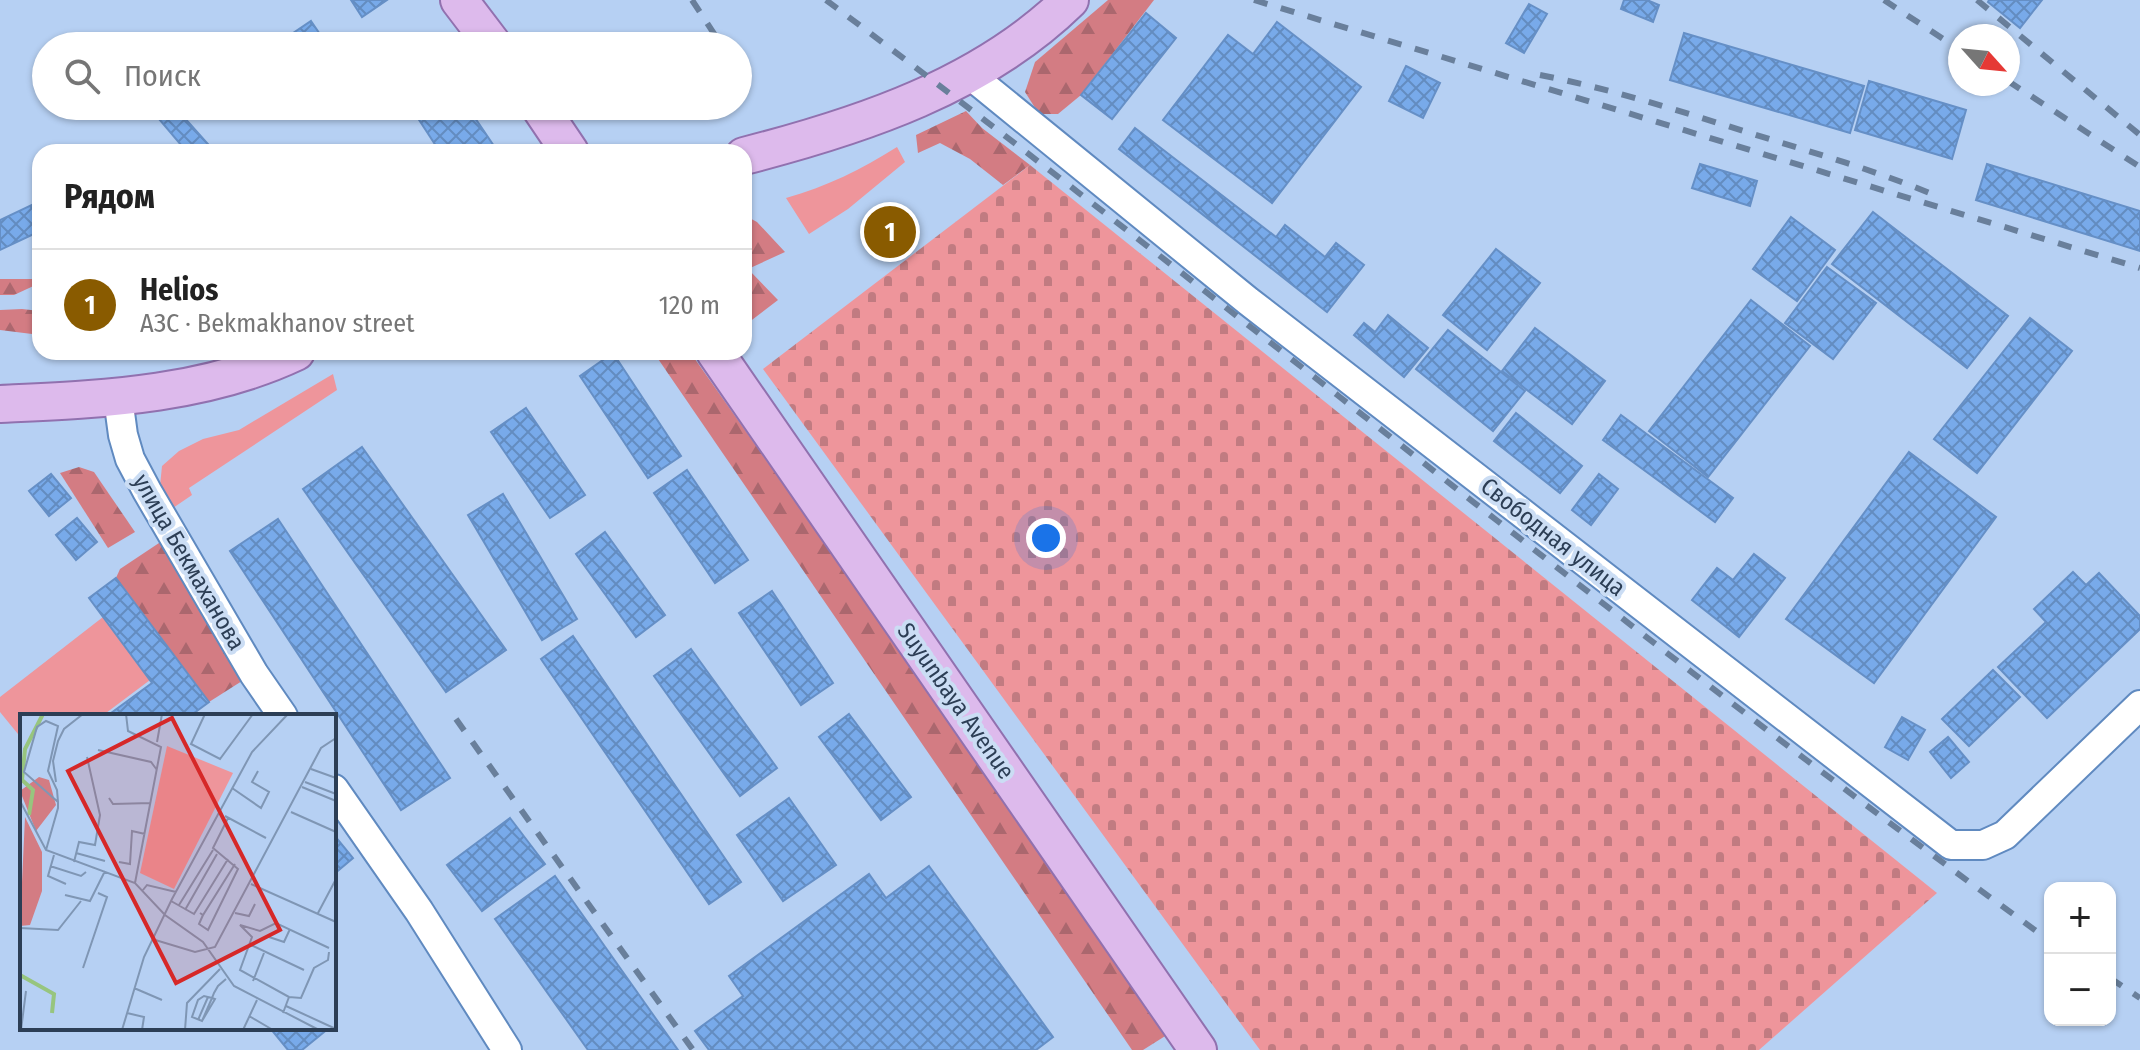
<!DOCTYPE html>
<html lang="ru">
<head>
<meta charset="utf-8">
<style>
	body { margin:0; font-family:"Fira Sans Condensed",sans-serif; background:#f6f6f6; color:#222 }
	.controls { position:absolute; right:24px; bottom:24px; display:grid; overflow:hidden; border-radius:16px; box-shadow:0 2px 6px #0004 }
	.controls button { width:72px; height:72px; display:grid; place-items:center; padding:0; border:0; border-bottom:2px solid #e0e0e0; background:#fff; color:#222; font:40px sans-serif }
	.compass { position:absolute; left:1948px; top:24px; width:72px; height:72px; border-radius:50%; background:#fff; box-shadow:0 2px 6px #0004; rotate:117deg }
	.you { position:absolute; left:1046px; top:538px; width:28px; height:28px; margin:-20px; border:6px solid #fff; border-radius:50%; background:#1a73e8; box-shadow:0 0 0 12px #1a73e833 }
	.badge { display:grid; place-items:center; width:52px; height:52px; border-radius:50%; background:#895b00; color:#fff; font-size:26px; font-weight:700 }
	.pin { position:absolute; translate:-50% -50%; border:4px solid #fff; box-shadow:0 2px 8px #0006 }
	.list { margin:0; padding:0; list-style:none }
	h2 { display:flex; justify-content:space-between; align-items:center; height:104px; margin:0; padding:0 32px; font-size:34px }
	h2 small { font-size:26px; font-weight:400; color:#767676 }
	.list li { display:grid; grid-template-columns:52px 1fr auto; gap:24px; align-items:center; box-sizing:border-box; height:112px; padding:0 32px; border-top:2px solid #e0e0e0 }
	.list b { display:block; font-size:30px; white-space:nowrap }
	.list p { margin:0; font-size:26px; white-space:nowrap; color:#767676 }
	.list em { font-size:26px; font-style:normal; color:#767676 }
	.icon { flex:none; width:44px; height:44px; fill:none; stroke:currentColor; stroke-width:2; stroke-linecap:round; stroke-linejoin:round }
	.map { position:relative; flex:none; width:2140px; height:1050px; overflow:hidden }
	.search { position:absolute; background:#fff; box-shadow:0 2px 6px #0004; left:32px; top:32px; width:720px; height:88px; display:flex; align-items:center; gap:20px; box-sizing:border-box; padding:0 28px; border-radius:44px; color:#767676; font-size:30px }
	.panel { position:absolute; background:#fff; box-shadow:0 2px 6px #0004; left:32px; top:144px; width:720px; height:216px; border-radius:24px }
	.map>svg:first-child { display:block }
	.green { fill:#ee959b }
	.forest { fill:url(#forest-firs) }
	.cemetery { fill:url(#cemetery-stones) }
	.building { fill:url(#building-cross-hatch); stroke:#658fc6; stroke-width:2 }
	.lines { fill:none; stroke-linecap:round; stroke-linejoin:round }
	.minor-casing { stroke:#608ac0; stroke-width:32 }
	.major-casing { stroke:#9171af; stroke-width:40 }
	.minor { stroke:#fff; stroke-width:28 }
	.major { stroke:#ddbaec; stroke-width:36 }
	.rail { stroke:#697f9b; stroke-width:6; stroke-dasharray:14 14; stroke-linecap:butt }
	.labels { text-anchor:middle; stroke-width:8; stroke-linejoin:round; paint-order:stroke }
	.street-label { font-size:24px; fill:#2c3e55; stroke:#cbddf4 }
	.inset-river { fill:none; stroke:#97c57e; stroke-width:4 }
	.inset-road { fill:none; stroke:#7f96b4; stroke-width:2 }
	.view { fill:#d62828; fill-opacity:0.15; stroke:#d62828; stroke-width:4 }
	.inset-edge { fill:none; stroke:#2c3e55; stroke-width:4 }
</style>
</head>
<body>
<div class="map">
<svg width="2140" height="1050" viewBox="0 0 2140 1050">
	<defs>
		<pattern id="forest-firs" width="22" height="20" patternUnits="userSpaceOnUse" patternTransform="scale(2)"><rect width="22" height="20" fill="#d37c83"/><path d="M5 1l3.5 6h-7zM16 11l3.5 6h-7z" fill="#ab676e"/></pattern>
		<pattern id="cemetery-stones" width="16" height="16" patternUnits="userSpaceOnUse" patternTransform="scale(2)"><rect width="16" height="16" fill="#ee959b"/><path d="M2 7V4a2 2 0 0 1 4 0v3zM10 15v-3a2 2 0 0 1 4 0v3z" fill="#c17b81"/></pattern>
		<pattern id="building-cross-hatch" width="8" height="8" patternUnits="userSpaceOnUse" patternTransform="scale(2)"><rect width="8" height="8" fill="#78aaea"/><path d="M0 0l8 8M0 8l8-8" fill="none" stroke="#638cc0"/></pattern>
	</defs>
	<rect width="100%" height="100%" fill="#b6d0f3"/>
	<g class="green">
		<path d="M897,147L905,162L848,209L809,234L786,198C826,187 862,169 897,147Z"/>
		<polygon points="333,374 337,390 189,488 192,495 170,510 160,486 162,466 179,451 203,439 239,430"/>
		<polygon points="103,617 150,680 102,716 22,716 22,739 0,712 0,697"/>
	</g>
	<g class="forest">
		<polygon points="1108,0 1154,0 1081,95 1058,114 1039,114 1025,92 1035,62"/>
		<polygon points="966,111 982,128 1030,165 1003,185 970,159 940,143 918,153 916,135"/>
		<polygon points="744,215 757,222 785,252 748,269 778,300 744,326"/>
		<polygon points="0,279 40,279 40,283 14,295 0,295"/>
		<polygon points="22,309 40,311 40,335 0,330 0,310"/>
		<polygon points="657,352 690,352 1170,1033 1143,1050 1132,1050 654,353"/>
		<polygon points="79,467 94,472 135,532 108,548 60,473"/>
		<polygon points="162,541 242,681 209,702 116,578 120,569"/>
	</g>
	<polygon class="cemetery" points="1030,165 1937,893 1759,1050 1260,1050 763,369"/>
	<g class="building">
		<polygon points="351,0 387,0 362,17"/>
		<polygon points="1624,0 1647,0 1659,5 1653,22 1621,9"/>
		<polygon points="1989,0 2042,0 2020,28 1988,2"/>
		<polygon points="1529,4 1547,14 1524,53 1506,43"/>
		<polygon points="1146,13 1176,38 1112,119 1081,95"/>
		<polygon points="311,21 326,43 322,46 274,46"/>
		<polygon points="1277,22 1361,87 1272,203 1163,120 1228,35 1253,54"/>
		<polygon points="1684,33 1864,86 1850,133 1670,80"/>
		<polygon points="419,34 428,46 399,46"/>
		<polygon points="1406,66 1440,83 1423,118 1389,101"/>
		<polygon points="1869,81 1966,110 1952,159 1855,130"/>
		<polygon points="148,106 174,106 215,152 187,152"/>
		<polygon points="410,106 467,106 498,152 440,152"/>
		<polygon points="1135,128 1276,237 1285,225 1325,257 1336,243 1364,265 1327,312 1119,149"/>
		<polygon points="1700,164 1757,181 1750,206 1692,188"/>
		<polygon points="1987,164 2140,211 2140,251 1976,200"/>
		<polygon points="40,201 40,231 0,250 0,220"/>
		<polygon points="1873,212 2008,316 1967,368 1832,264"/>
		<polygon points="1791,217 1835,250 1797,301 1753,269"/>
		<polygon points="1496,249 1540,283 1487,350 1443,315"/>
		<polygon points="1827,267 1876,303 1833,359 1785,323"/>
		<polygon points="1751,300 1810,346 1708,477 1649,431"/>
		<polygon points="1388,315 1428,348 1404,377 1354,335 1364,323 1375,332"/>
		<polygon points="2030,318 2072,351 1977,473 1934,439"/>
		<polygon points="1535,328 1605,381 1572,424 1502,371"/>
		<polygon points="1448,330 1525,391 1493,431 1416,369"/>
		<polygon points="613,353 681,456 648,478 580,376"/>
		<polygon points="526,408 585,495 550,518 491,432"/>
		<polygon points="1516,413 1582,466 1560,493 1494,441"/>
		<polygon points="1621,415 1733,498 1715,522 1603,440"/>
		<polygon points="362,447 506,650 446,692 303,489"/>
		<polygon points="1909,452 1996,517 1874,683 1786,619"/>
		<polygon points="687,470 748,560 715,583 654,493"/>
		<polygon points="51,474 71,498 49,516 29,491"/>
		<polygon points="1599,474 1618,489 1591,525 1572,510"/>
		<polygon points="503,494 577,619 542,640 468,515"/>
		<polygon points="77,518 97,542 76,560 56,535"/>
		<polygon points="278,519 450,778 401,810 230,551"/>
		<polygon points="605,532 665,615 636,637 576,554"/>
		<polygon points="1754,554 1785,578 1739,637 1692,600 1717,568 1733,580"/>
		<polygon points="2073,572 2086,585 2099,573 2140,616 2140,629 2047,718 1998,667 2046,622 2034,609"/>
		<polygon points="116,578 209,702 190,716 107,716 152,683 89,598"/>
		<polygon points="772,591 833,683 801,705 739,613"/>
		<polygon points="573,636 741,882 709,904 541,659"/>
		<polygon points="691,649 777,768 740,796 654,676"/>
		<polygon points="1993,670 2020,697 1969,746 1942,719"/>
		<polygon points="849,714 911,797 881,820 819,737"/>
		<polygon points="1902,717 1925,730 1908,760 1885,747"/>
		<polygon points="1948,737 1969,762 1951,778 1930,752"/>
		<polygon points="789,798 836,865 783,901 737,835"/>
		<polygon points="510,818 545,864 482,911 447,865"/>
		<polygon points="334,835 353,858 334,874"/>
		<polygon points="929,866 1053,1037 1036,1050 709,1050 695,1031 743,996 729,976 869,874 886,898"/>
		<polygon points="555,876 678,1050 588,1050 495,919"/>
		<polygon points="270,1028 329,1028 302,1050 288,1050"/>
	</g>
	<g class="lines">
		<g class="minor-casing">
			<g id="minor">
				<polyline points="969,74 1248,301 1951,845 1983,845 2005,835 2140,705"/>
				<polyline points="118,398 123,435 130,459 147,491 254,674 283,716"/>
				<polyline points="334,789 419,911 507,1050"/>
			</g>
		</g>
		<g class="major-casing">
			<g id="major">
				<polyline points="459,0 494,46"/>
				<polyline points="539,106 570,152"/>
				<path d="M744,156C861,126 982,86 1070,0"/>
				<polyline points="715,352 1198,1050"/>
				<path d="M0,404C101,399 203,396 296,352"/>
			</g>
		</g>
		<use href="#minor" class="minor"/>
		<use href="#major" class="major"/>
		<g class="rail">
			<polyline points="692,0 722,46"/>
			<path d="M826,0C1238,308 1633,639 2050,941"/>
			<polyline points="1254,0 2140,268"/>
			<polyline points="1884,0 1960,50"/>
			<polyline points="1977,0 2140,135"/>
			<path d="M1540,75C1612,89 1683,112 1753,134C1814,153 1875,170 1934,195"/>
			<polyline points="2008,81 2140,167"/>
			<polyline points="456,719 693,1050"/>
			<polyline points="2110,978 2140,998"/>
		</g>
	</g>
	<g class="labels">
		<g class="street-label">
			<text transform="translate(1553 537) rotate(38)" y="8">Свободная улица</text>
			<text transform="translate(189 562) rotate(60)" y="8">улица Бекмаханова</text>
			<text transform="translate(956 701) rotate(55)" y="8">Suyunbaya Avenue</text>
		</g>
	</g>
	<g transform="translate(20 714)">
		<rect width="316" height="316" fill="#b6d0f3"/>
		<path d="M19,63L29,66L36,91L16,117L0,77ZM5,103L22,138V177L10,211L0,212Z" fill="#d37c83"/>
		<path d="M147,32L213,59L154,175L120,159Z" fill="#ee959b"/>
		<path class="inset-river" d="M9,101L13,76L2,66L5,35L23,0M0,261L34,280L32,299"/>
		<path class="inset-road" d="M106,0L108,17L141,33L115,169M185,0L171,30L200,45L233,0M137,28L142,0M78,36L131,48L137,56M291,55L316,64M36,68L33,47L38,27L44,15L63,0M285,68L316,80M282,73L316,87M212,74L241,94L249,78L232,68L238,57M89,84L93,90L131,89M0,87L26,136L115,169L145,201L183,228L214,272L299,316M271,98L316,118M205,102L246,124M26,136L38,94V88L37,76L28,57L38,12L26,7L17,13L4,58L38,88M56,139L85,147M34,141L28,162L46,170M54,148L59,128L75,131L80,101L67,43M99,148L110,150L112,117L125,120M30,152L61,162L66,158M231,170L316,208M123,176L127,171L156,178M45,181L70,187L85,157M151,187L174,200L208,145M159,191L193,136M165,196L197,140M180,199L183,201L215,150M215,199L229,202L235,190M298,199L316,165M183,201L179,210L188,216L218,155L193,134L208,104M0,214L38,216L61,187M246,222L264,228L270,215M132,225L175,238L195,233L301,34L316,24M229,230L284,256M63,254L87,183L78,179M233,267L244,239M114,274L142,286M269,283L220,256L232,223L220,211L240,217L256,209L309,234M266,292L316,315M107,299L124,303L122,316M263,299L269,283L281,284L294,254L308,246L309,238M229,302L253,316M178,306L188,283M182,307L195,285L192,284L184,282L178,286L172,303L182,307L192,284L194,279L198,272L206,265M1,316L6,277M102,316L124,243L152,185L232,38L268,0M165,316L167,289L200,255M223,316L237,286"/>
		<path class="view" d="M152,4L260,216L156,269L48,57Z"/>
		<rect width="316" height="316" class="inset-edge"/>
	</g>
</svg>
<div class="controls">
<button>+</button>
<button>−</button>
</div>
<svg class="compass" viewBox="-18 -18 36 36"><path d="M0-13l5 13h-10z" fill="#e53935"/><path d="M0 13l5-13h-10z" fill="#767676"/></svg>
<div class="you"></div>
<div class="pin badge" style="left:890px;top:232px">1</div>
<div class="search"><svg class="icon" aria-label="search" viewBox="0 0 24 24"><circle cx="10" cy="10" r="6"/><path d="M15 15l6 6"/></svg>Поиск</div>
<section class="panel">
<h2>Рядом<small></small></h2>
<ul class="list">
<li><span class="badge">1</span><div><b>Helios</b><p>АЗС · Bekmakhanov street</p></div><em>120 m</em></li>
</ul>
</section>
</div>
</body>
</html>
